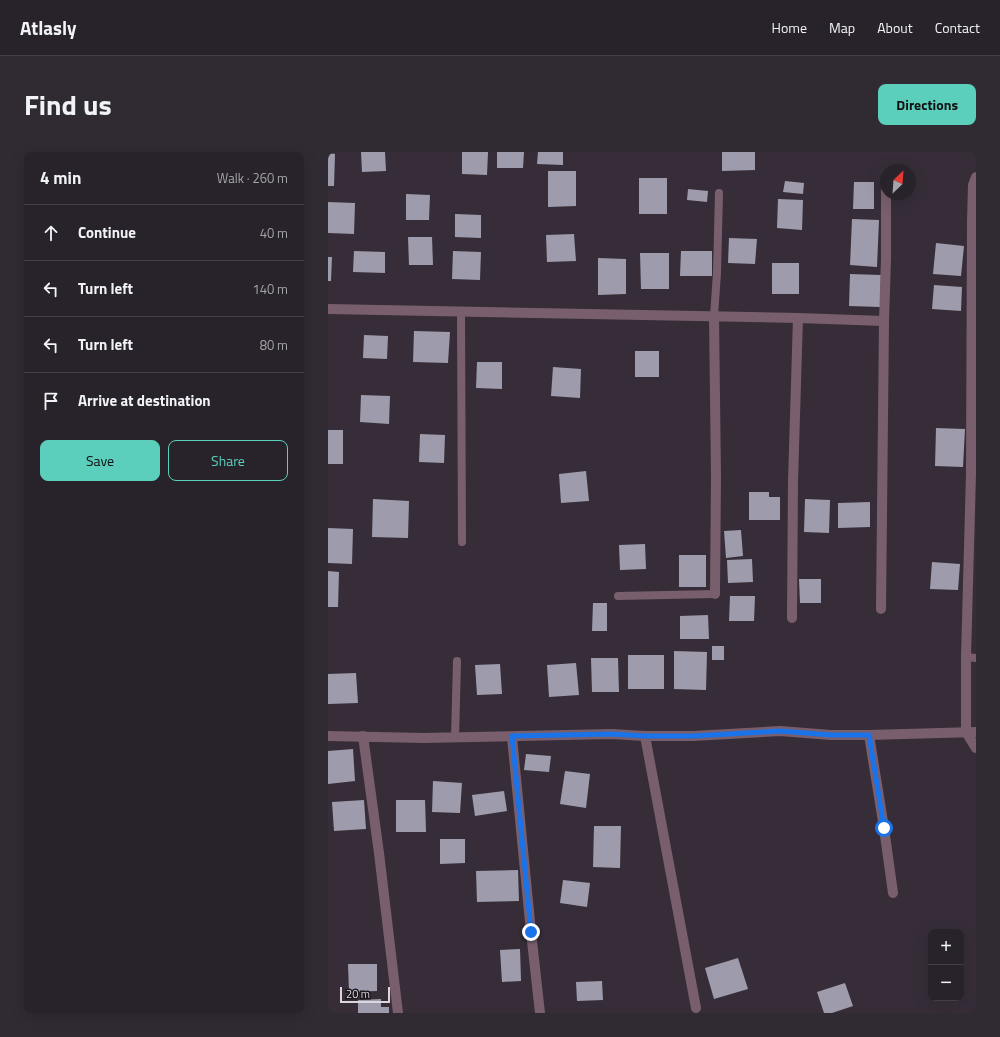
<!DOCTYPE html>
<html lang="en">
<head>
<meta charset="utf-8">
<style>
	body { margin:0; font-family:"Titillium Web",sans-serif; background:#302a32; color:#f1f3f6 }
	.controls { position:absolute; right:12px; bottom:12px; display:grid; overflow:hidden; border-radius:8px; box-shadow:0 4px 16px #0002 }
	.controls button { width:36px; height:36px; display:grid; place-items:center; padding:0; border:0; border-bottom:1px solid #443f47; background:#28222a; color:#f1f3f6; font:20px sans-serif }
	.compass { position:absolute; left:552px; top:12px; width:36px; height:36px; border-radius:50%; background:#28222a; box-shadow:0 4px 16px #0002; rotate:25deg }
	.scale { position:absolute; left:12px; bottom:10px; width:50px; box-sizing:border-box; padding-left:4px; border:2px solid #dbd6dd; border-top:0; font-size:11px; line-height:14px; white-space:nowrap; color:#dbd6dd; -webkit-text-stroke:3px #1b171c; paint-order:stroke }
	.stop { position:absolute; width:12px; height:12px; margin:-9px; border:3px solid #1a73e8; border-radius:50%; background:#fff }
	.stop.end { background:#1a73e8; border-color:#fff; box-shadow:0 1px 4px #0008 }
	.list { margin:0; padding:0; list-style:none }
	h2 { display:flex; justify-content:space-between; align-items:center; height:52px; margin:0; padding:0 16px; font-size:17px }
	h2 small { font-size:13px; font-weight:400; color:#a5a4a8 }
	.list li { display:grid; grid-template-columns:26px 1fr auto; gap:12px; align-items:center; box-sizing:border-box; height:56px; padding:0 16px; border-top:1px solid #443f47 }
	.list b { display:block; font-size:15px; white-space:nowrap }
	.list em { font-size:13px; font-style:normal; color:#a5a4a8 }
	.actions { display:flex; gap:8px; padding:12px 16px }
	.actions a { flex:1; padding:9px 0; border:1px solid #5bcebc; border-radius:8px; text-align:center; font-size:14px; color:#5bcebc }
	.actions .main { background:#5bcebc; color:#111 }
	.icon { flex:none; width:22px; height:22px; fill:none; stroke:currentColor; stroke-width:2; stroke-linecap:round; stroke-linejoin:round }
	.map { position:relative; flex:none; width:648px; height:861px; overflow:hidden; border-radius:8px }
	header { display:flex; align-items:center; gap:24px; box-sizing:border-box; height:56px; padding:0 20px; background:#28222a; border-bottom:1px solid #443f47 }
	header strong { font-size:19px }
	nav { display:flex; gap:22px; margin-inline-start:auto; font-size:14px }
	.intro { display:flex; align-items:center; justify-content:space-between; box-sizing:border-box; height:96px; padding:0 24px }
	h1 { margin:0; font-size:28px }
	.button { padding:10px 18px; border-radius:8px; background:#5bcebc; color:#111; font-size:14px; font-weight:700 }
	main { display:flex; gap:24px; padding:0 24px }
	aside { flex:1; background:#28222a; border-radius:8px; box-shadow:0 4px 16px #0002 }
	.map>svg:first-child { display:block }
	.building { fill:#9e9cac }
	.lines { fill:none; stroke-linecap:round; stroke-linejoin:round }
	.service { stroke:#795f6d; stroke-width:8 }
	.minor { stroke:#795f6d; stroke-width:10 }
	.route { stroke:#1a73e8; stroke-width:5 }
</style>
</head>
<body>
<header>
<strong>Atlasly</strong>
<nav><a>Home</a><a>Map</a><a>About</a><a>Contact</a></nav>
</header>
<div class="intro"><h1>Find us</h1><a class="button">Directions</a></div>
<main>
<aside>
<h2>4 min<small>Walk · 260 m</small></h2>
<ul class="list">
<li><svg class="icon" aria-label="ahead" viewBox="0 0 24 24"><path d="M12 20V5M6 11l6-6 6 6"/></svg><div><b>Continue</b></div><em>40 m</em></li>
<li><svg class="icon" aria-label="left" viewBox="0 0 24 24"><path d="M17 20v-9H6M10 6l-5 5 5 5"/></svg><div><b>Turn left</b></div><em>140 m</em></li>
<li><svg class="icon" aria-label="left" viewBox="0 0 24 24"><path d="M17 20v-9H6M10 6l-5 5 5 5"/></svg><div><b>Turn left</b></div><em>80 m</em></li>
<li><svg class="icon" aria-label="arrive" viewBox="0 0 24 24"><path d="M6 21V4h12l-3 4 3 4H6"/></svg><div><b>Arrive at destination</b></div></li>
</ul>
<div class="actions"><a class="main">Save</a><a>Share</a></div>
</aside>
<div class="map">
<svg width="648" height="861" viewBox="0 0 648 861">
	<rect width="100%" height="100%" fill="#362d38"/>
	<g class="building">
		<polygon points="33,0 57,0 58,19 34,20"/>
		<polygon points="134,0 160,0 159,23 134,22"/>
		<polygon points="169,0 196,0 195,16 169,16"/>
		<polygon points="210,0 235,0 235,13 209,12"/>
		<polygon points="394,0 427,0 427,18 394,19"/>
		<polygon points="0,1 7,2 6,34 0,34"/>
		<polygon points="220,19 248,19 248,54 220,55"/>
		<rect x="311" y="26" width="28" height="36"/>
		<polygon points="457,29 476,31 475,42 455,40"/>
		<polygon points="526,30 546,30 546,57 525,57"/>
		<polygon points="360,37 380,39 379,50 359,48"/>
		<polygon points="78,42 102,43 101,68 78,68"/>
		<polygon points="450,47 475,48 474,78 449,76"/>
		<polygon points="0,50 27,51 26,82 0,81"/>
		<polygon points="127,62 153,63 153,86 127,85"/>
		<polygon points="524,67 551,68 549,115 522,113"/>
		<polygon points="246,82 248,109 219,110 218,83"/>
		<polygon points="80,85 104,85 105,113 81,113"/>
		<polygon points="401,86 429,87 427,112 400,111"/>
		<polygon points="608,91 636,94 633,124 605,122"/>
		<polygon points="26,99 57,100 57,121 25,120"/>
		<polygon points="125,99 153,100 152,128 124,127"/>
		<polygon points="353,99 384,99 384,124 352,124"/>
		<polygon points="312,101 341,101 341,137 313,137"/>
		<polygon points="0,105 4,105 3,129 0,129"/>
		<polygon points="270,106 298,107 298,142 270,143"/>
		<rect x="444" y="111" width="27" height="31"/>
		<polygon points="522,122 553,123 552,155 521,154"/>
		<polygon points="606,133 634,135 633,159 604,157"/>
		<polygon points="86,179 122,180 120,211 85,210"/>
		<polygon points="36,183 60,184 59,207 35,206"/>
		<rect x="307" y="199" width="24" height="26"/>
		<polygon points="149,210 174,210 174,237 148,236"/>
		<polygon points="225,215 253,217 252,246 223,244"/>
		<polygon points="33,243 62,244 61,272 32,270"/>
		<polygon points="608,276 637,277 635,315 607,314"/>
		<rect x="0" y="278" width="15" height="34"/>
		<polygon points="92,282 117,283 116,311 91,310"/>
		<polygon points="258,319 261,349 233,351 231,322"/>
		<polygon points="421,340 441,340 441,345 452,345 452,368 421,368"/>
		<polygon points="45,347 81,349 80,386 44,385"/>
		<polygon points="477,347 502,348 501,381 476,380"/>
		<polygon points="542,350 542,375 510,376 510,351"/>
		<polygon points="0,376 25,377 24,412 0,411"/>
		<polygon points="413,378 415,404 398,406 396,379"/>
		<polygon points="317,392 318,417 292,418 291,393"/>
		<rect x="351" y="403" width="27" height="32"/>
		<polygon points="424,407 425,430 400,431 399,408"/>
		<polygon points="604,410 632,412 630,438 602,437"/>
		<polygon points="0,419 11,420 10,455 0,455"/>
		<polygon points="471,427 493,427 493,451 472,451"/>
		<polygon points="402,444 427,444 426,469 401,469"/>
		<polygon points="265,451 279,451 279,479 264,479"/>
		<polygon points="380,463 381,487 352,487 352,464"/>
		<rect x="384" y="494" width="12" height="14"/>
		<polygon points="346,499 379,500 378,538 346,537"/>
		<rect x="300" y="503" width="36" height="34"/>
		<polygon points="263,506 290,506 291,540 264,540"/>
		<polygon points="248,511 251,543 221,545 219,513"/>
		<polygon points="172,512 174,542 149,543 147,513"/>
		<polygon points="28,521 30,551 0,552 0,522"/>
		<polygon points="25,597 27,629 0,632 0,599"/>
		<polygon points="198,602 223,604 221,620 196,618"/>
		<polygon points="237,619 262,622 258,656 232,652"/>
		<polygon points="105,629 134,631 132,661 104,660"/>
		<polygon points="176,639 179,659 147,664 144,643"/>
		<polygon points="36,648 38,677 6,679 4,650"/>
		<polygon points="68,648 97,648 98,680 68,680"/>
		<polygon points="266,674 293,674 292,716 265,715"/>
		<polygon points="112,687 137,687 137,711 112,712"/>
		<polygon points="190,718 191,749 149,750 148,719"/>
		<polygon points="235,728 262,731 259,755 232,751"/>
		<polygon points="192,797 193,829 174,830 172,798"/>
		<polygon points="410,806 420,837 386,847 377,816"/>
		<polygon points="20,812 49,812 49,839 21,840"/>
		<polygon points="274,829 275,848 249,849 248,830"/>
		<polygon points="517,831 525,854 504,861 496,861 489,840"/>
		<polygon points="53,847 53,855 61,855 61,861 30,861 30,848"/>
	</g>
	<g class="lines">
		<g class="service">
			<polyline points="133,159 134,390"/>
			<polyline points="386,164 389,121 391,41"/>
			<polyline points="290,444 387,442"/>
			<polyline points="638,505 648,506"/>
			<polyline points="127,586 129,509"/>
		</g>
		<g class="minor">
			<polyline points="648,25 645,33 644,69 643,321 638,505 638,580 648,596"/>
			<polyline points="0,157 470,166 556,169"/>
			<polyline points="386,164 388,325 387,442"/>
			<polyline points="553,457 556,169 558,107 558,39"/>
			<polyline points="464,466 465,329 470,166"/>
			<polyline points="541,583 556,676 565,741"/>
			<polyline points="0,584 96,586 284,582 317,584 365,584 452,579 503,583 541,583 648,580"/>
			<polyline points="35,584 51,701 70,861"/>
			<polyline points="317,584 368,856"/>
			<polyline points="184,585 203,780 212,861"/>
		</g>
	</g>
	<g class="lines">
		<polyline class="route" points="203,780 184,584 284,582 317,584 365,584 452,579 503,583 541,583 556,676"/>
	</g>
</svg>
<div class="controls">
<button>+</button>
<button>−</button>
</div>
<svg class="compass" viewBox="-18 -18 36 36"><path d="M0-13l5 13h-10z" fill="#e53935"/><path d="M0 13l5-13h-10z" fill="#a5a4a8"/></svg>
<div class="scale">20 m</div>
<div class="stop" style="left:556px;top:676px"></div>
<div class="stop end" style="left:203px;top:780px"></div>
</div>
</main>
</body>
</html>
